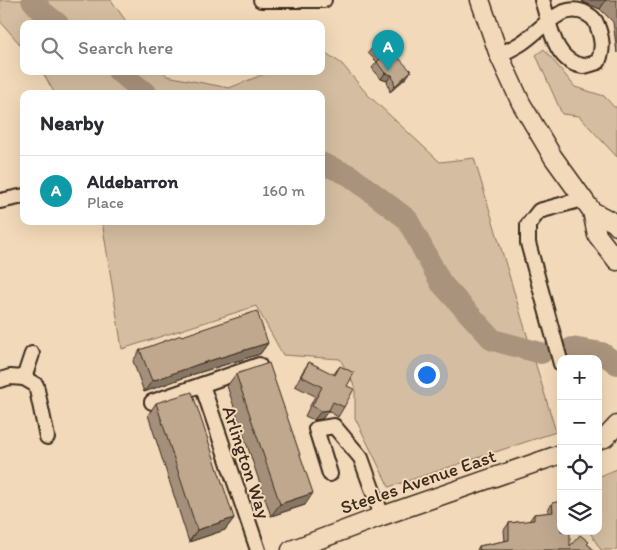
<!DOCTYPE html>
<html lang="en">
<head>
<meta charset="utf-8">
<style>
	body { margin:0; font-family:Itim,sans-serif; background:#f7f7f7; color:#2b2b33 }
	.controls { position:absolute; right:15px; bottom:15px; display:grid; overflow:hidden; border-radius:10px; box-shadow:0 5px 20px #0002 }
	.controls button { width:45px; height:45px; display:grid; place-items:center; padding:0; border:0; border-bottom:1px solid #e1e1e2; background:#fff; color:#2b2b33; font:25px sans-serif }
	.you { position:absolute; left:426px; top:374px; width:18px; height:18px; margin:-12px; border:4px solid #fff; border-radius:50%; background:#1a73e8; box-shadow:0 0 0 8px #1a73e833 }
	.badge { display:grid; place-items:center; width:32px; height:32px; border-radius:50%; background:#2563eb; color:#fff; font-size:16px; font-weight:700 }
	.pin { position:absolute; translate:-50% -41px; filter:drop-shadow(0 1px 2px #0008) }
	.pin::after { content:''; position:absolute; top:26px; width:18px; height:15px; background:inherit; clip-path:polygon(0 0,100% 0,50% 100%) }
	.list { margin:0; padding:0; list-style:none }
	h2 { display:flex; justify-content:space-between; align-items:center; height:65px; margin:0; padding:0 20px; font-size:21px }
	h2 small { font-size:16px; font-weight:400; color:#7c7c81 }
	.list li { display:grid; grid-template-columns:32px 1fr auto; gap:15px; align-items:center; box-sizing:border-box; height:70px; padding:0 20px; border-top:1px solid #e1e1e2 }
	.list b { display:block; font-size:19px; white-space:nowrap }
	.list p { margin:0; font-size:16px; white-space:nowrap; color:#7c7c81 }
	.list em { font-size:16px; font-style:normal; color:#7c7c81 }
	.icon { flex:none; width:28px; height:28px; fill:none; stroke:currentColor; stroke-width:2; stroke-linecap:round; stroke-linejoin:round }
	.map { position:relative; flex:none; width:617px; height:550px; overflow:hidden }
	.search { position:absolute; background:#fff; box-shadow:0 5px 20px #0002; left:20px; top:20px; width:305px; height:55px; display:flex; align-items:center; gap:12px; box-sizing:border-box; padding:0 18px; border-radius:10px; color:#7c7c81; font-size:19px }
	.panel { position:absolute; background:#fff; box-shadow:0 5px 20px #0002; left:20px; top:90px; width:305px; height:135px; border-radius:10px }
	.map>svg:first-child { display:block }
	.green { fill:#d4bda0; stroke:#88745f }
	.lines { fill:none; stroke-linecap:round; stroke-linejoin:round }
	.river { stroke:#aa937c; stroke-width:22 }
	.minor-casing { stroke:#3b2a1e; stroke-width:18 }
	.major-casing { stroke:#3b2a1e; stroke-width:21 }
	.minor { stroke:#f2d9b9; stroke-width:14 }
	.major { stroke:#f2d9b9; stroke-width:18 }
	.wall { fill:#a4907a; stroke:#3b2a1e }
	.shaded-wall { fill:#867663; stroke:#3b2a1e }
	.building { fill:#bfa88e; stroke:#3b2a1e }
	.labels { text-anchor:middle; stroke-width:4; stroke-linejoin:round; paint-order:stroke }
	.street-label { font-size:19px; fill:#3b2a1e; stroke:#f2d9b9 }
</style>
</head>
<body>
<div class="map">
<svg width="617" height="550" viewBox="0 0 617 550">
	<rect width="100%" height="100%" fill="#f2d9b9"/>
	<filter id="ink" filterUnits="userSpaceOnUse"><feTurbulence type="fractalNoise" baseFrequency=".02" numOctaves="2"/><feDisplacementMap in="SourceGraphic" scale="10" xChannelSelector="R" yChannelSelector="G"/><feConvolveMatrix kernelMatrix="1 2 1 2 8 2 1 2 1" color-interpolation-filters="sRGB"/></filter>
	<g filter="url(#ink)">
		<g class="green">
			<polygon points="0,0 111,0 128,24 24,24 24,49 0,21"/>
			<polygon points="544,49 575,87 604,96 614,107 617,107 617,157 579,116 562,114 536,55"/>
			<polygon points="323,51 342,64 367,94 440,162 474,158 556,432 389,487 355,418 355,387 340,359 283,355 256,306 122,349 102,221 321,221 321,94 55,94 42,71 163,71 167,76 229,88 272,71 321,71 321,52"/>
			<polygon points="617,469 617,550 601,550 589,531 598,531 598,477"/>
		</g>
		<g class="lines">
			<g class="river">
				<polyline points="32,0 44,13 58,24"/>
				<polyline points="118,71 147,94"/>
				<polyline points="321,163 349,175 407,219 441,283 493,340 541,353"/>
				<polyline points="572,348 602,353 617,364"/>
			</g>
			<g class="minor-casing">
				<g id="minor">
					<polyline points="261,0 324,0"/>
					<path d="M499,55C507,51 516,47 523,42C541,30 563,0 587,14C592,17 595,19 597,25C602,38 604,49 598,62C594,63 587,66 583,66C553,62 550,23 542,0"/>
					<polyline points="0,201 24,196"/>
					<polyline points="32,354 24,378 36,385 47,437"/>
					<polyline points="561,364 528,243 528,225 539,211 583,199"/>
					<polyline points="0,380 10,377 24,378"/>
					<polyline points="202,385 258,550"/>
					<polyline points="152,402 259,365"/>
					<polyline points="330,474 316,429 334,426 361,458 382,516"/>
				</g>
			</g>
			<g class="major-casing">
				<g id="major">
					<polyline points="480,0 499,55 521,103 553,157 592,211 597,235 617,261"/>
					<polyline points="592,211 615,223 617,226"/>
					<polyline points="598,440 605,438 617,425"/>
					<polyline points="291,550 382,516 561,454"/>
				</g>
			</g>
			<use href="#minor" class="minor"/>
			<use href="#major" class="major"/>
		</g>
		<g class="wall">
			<polygon points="581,0 617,0 617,53 613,22 600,9 583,2"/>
			<polygon points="373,47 407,77 390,92 387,81 381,79 372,68 377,62 368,53"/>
			<polygon points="182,336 268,343 260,354 191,375 144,392 133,361 140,350"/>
			<polygon points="309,362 333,375 340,366 347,386 344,407 338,417 328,411 322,419 314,420 305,416 315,396 295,386 303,371"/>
			<polygon points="236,374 305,505 271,516 227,386"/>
			<polygon points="156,403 234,518 225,530 189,542 148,415"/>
			<polygon points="552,503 570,546 587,544 594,550 477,550 479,546 505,541 504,530 509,523 529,521 534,514 548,513 548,510"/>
		</g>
		<g class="shaded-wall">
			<polygon points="584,0 606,0 600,9 583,2"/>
			<polygon points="411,71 407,77 390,92 395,86"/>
			<polygon points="385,73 392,75 387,81 381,79"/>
			<polygon points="268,343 260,354 191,375 144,392 152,381 199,364"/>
			<polygon points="329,410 322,419 314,420 321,411"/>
			<polygon points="313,493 305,505 271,516 280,504"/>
			<polygon points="234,518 225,530 189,542 197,530"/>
		</g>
		<g class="building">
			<polygon points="381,39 411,71 395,86 392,75 385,73 377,62 382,57 373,47"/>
			<polygon points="257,311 268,343 199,364 152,381 140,350 181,335 182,336"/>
			<polygon points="309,362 335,375 340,366 354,373 347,386 354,389 344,407 333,402 329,410 321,411 312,406 322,387 301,376"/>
			<polygon points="269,363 313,493 280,504 236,374"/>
			<polygon points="192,392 234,518 197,530 156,403"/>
			<polygon points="561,501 561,531 570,531 570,546 580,535 589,542 587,544 594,550 480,550 479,546 509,540 509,523 534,520 534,514 553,512 552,503"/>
		</g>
	</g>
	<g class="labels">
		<g class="street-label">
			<text transform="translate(247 462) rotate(72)" y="7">Arlington Way</text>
			<text transform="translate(418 481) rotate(-19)" y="7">Steeles Avenue East</text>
		</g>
	</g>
</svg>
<div class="controls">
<button>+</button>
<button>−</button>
<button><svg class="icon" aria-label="locate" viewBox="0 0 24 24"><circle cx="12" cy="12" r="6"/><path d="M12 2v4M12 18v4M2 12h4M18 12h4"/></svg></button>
<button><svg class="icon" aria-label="layers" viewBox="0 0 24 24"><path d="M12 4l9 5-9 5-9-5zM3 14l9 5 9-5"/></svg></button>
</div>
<div class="you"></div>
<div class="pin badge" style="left:388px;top:71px;background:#0f9aa8">A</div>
<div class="search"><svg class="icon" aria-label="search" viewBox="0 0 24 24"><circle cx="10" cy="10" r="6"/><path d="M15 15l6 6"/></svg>Search here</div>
<section class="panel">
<h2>Nearby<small></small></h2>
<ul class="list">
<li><span class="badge" style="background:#0f9aa8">A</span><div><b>Aldebarron</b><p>Place</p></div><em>160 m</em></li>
</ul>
</section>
</div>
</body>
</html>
